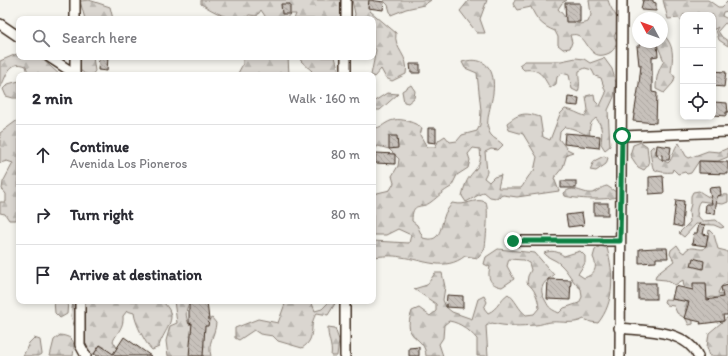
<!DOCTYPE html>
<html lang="en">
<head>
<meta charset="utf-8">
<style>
	body { margin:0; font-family:Itim,sans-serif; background:#f2f2f3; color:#2b2b33 }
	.controls { position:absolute; right:12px; top:12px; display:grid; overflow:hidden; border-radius:8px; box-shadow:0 2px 6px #0003 }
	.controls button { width:36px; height:36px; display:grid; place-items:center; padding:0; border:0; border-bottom:1px solid #e1e1e2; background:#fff; color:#2b2b33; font:20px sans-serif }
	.compass { position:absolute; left:632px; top:12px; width:36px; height:36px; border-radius:50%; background:#fff; box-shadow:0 2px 6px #0003; rotate:311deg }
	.stop { position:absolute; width:12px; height:12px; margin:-9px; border:3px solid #0b8043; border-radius:50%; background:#fff }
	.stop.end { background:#0b8043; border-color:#fff; box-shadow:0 1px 4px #0008 }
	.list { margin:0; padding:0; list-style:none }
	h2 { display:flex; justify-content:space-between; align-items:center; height:52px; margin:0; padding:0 16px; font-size:17px }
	h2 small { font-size:13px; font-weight:400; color:#7c7c81 }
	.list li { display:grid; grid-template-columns:26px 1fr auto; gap:12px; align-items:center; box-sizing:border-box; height:60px; padding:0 16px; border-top:1px solid #e1e1e2 }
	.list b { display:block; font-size:15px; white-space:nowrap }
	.list p { margin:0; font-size:13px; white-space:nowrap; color:#7c7c81 }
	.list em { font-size:13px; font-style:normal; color:#7c7c81 }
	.icon { flex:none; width:22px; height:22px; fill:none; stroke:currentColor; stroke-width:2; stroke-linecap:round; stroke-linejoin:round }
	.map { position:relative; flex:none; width:728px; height:356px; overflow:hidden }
	.search { position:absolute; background:#fff; box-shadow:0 2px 6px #0003; left:16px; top:16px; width:360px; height:44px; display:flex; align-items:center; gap:10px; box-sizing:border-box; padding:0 14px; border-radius:8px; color:#7c7c81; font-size:15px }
	.panel { position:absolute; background:#fff; box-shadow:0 2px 6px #0003; left:16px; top:72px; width:360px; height:232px; border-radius:8px }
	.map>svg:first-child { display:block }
	.forest { fill:url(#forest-firs); stroke:#8a8077 }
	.building { fill:url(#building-back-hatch); stroke:#3b2a1e }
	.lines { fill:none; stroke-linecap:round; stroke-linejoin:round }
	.street-casing { stroke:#3b2a1e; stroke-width:12 }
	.street { stroke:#fdfcf7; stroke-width:9 }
	.route { stroke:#0b8043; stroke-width:5 }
</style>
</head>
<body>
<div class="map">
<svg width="728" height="356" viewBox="0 0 728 356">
	<defs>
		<pattern id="forest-firs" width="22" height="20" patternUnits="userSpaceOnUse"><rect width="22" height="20" fill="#dad6d0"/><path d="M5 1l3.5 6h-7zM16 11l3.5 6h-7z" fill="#bcb8b2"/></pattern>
		<pattern id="building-back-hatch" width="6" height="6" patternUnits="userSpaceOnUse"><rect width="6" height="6" fill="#c7c1bb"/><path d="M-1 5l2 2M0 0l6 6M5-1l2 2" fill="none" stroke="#aca6a0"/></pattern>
	</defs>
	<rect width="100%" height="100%" fill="#f5f4ee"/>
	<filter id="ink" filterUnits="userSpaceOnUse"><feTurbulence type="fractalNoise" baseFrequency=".025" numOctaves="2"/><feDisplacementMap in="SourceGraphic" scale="8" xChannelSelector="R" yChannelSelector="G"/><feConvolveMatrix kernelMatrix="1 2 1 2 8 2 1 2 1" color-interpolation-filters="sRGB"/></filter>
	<g filter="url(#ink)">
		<g class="forest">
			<polygon points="89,0 110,7 113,19 85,19 80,1"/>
			<path d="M201,0H341L345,19H294L296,14H290L286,19H278L277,16L273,19H265V16L261,10L257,16L249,15C237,26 213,11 201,4Z"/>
			<path d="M352,0H369L370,11L396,33C393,49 410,56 406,74L392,81L386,78L381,69L374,77L371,75L376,50L373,45V19H354L355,14Z"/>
			<polygon points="383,0 431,0 424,5 406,9 391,15 388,5"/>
			<polygon points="469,0 487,0 480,19 485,33 477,33 460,11"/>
			<path d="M515,0H567L562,3L558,9L567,19L580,24L588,22L591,15L589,0H608C612,15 625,19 614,36L617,42C615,48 613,52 607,54C589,61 588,38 577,35C575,34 572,35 570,35L572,42L570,48L563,49L558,45V37L555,31C542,26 536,19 531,7L517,10L513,4Z"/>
			<polygon points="663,0 708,0 718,7 722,7 728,1 728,11 723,12 722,16 728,19 728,25 725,23 718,31 722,37 728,41 728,46 719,40 716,30 718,27 713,30 713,15 683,15 683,23 679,18 668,19"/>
			<path d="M662,34C675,44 673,58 671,72L675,77L673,83L664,93L656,89C656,78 658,70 664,61L656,42H662Z"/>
			<path d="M19,53V57H40L60,75H26L28,73L26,66C9,59 6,77 0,89V61Z"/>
			<path d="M75,57H93L95,71L92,75C80,75 78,67 75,57Z"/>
			<polygon points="243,57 288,57 289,75 237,75 243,64"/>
			<polygon points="300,57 335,57 340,75 308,75 312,71 301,61"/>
			<path d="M576,58L584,59L590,63L604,58L612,69L616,83L614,97L608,110L610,146L605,150L601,144C602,134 603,127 596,118C589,123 589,128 590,136C581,133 575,128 565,127L560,132L559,139L567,149L573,152L567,154L563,167L554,178L559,191L517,197L503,195L496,198L490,197L484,192L466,202L462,196C463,192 464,187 466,183C472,169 483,169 480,149L473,148L468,154L470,160L468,168L457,175L451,187C442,192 439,196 431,202C421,210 412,200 412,221L417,225L423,238C440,243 440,230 444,217C445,212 449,208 452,203C468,207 472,197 486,202C489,208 486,240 485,247C484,251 481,255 478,258L465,256C445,272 424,260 401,257C392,255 382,256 373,257V241L409,243L411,235L398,229L386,235H373V194L390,190L394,183L392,176L398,166L399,159L389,149L378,146L373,152V128C381,129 386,121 394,120C402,118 416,123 422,128L420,135L427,147H435L439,140L445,136L450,142L457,141L462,135L477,131L480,125L481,111L477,73L465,68L462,62C486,55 496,70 493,93C492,104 483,125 491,135C494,139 500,141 503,145L498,150L491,149L485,152L487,172L484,178L489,182L494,177L501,175L498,188H521C526,182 527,176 534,171L537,157L523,134L509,130L507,123C520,113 524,112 540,117L543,137L550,140L560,114L565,109C573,110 578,114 585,116L588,110L586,96L594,94L595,101L600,106L606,93L601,78L595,76L592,70L585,68L579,71C578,79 581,84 578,92L572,89L569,75L562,73L557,77L556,84L550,88C543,76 540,68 524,70L519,65L525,61H561Z"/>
			<polygon points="19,81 19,98 13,98 6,96 3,89 8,84"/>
			<polygon points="411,85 415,91 414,98 408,103 404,102 402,91"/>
			<polygon points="387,93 398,94 380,110 373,110 373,102"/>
			<polygon points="19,119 18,214 16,220 9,220 5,214 0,213 0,202 6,202 6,194 2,189 3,182 13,163 7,161 0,163 0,133"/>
			<polygon points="641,142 647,146 649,164 644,170 638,167 630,155 633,145"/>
			<path d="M679,143L686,156L689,158L708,151L719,152L728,148V157L718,161H699L691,173L687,174L685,172L678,174L673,169L672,172C668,173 655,172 653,168C652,165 650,152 650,149L653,146L659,158L668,163C674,158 673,148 679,143Z"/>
			<polygon points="604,156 608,158 606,164 596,171 590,170 594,161"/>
			<path d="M607,186L616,192L618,196C610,201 574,199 565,196L564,193C573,184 582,194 592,193C598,192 600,187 607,186Z"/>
			<path d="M699,191C721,206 711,193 728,195V202L723,204L700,201C695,207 696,217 703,221L716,220L724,227L721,228L714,225L696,224L684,237L679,233L690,222L689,211L691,204V196L693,192Z"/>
			<path d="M709,230L714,235L718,249L726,251L728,254V281L721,287L718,293L724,296L723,299L712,297L701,301H688L685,311L693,321V324L689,325L686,319L677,313L674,306L667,305L664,302L665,299L678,300L684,288L683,280L675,285L666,280L655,279L656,275L674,261L670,254L671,250L677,245L681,251L684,253C689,244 696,250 704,249L707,243Z"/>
			<path d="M600,246L607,248C614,273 615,302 598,323L591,322L584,319C573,325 563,321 551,322C546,322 541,325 535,325C521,326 507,327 492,323L486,326L488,356H477V339C469,330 461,323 449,321L444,325L443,338L439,344L443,356H426C425,334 401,342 412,311L419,308L430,316L436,311V304L414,289L427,285L435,273H442L445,287L443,300L446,307L452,312L472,319L478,299L484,296L487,302L484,308L488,313C498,309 500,299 508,294C516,300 518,309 526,315L534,314L539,308C538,298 535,289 527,283L528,276L531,270L529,263L523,260L509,259L507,266L514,279L502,287C490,285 487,278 490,267L484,264L486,257L498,249L535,253L554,275C545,281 538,287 544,298C549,307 548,308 559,313L564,308L579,303L582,297L581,289C572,282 569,272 560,264C555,259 549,259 544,253C552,250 557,251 564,256L580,251L585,256V263L578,274L584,278C595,274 598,268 593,257L595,250Z"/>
			<polygon points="54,301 68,301 67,314 60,318 55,313"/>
			<path d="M73,301H163C165,305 169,308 170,312C175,322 160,337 159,347L152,350C145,343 135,323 134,313L127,311L123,316C124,327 118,331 113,341L122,356H106L108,350L106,348L100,345L94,354L84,355L71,316Z"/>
			<path d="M174,301H191C185,308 185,316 189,324L197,326L212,318L216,323C215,336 207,343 211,356H168L166,341L170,326L177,323Z"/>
			<path d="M286,301H311L315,311L322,309L330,301L336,302L328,315L317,313C307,325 318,338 302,348L278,341L273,336L260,334L254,330L239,340L235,338V328L258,319L278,323Z"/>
			<polygon points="728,317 728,356 710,356 707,347 709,333"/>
			<path d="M328,327L335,328L339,340L337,356H331C333,345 327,338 328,327Z"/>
			<path d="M60,335C75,337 75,343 73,356H50L54,340Z"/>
			<polygon points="34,338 40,340 42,354 39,356 23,356 29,343"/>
		</g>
		<g class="building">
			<polygon points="369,0 384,2 383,10 368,8"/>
			<polygon points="643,0 653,0 653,2 656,3 656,11 641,10"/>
			<polygon points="565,3 580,3 580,22 566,22"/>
			<polygon points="281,4 290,4 290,14 282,14"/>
			<polygon points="639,42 651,42 651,45 657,45 658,56 652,57 652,92 657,93 656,123 633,121 639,84 641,65 639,65 637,46 640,46"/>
			<polygon points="99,57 108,57 107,71 98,70"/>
			<polygon points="410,64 420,64 420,73 411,73"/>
			<polygon points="713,71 726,72 724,87 713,86"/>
			<polygon points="568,97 579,98 578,106 567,105"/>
			<polygon points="714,102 727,103 728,112 726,112 726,116 713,115"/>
			<polygon points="428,128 436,128 436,143 428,142"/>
			<polygon points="565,133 600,136 599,148 564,144"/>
			<polygon points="389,136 397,136 398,148 389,149"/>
			<polygon points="657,145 671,147 669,160 662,160 662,155 656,154"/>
			<polygon points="376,153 395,154 395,164 375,163"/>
			<polygon points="699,161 728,162 728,174 699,173"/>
			<polygon points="663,176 664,193 649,194 649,177"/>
			<rect x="561" y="181" width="15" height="7"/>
			<polygon points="720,187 721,195 717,196 715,214 705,213 706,204 712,204 709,188"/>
			<polygon points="676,200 684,201 682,227 673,225"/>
			<rect x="594" y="203" width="14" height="12"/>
			<polygon points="582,213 584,225 568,227 566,215"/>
			<polygon points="699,224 705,225 703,234 708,235 706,246 692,244 694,233 697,233"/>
			<polygon points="656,248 667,248 668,258 656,258 656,262 639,263 639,249"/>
			<polygon points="693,258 704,261 703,269 691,266"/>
			<polygon points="548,279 571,280 570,300 547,299"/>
			<rect x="638" y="283" width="18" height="16"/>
			<polygon points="693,283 706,283 707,300 723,297 721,287 728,285 728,315 723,315 724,321 700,324 701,322 684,318 689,302 672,299 675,286 693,290"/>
			<polygon points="447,295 463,296 463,308 446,307"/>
			<polygon points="207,302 209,320 208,326 205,326 203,356 189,356 192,323 189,324 189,303"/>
			<polygon points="124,337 151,356 97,356 94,354 100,345 113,354"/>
			<polygon points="419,347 419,356 409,356 409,348"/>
		</g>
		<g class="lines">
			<g class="street-casing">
				<g id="street">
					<polyline points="75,19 75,0"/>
					<polyline points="346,19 346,0"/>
					<polyline points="0,24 19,37"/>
					<polyline points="49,57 75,74"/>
					<polyline points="75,75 75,57"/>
					<polyline points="346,75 346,57"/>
					<polyline points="622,136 728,132"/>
					<polyline points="513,241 620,241"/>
					<polyline points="80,301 80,345 86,356"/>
					<path d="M619,328C645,331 685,329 698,356"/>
					<polyline points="345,356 345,301"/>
					<polyline points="620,356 622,0"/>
				</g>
			</g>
			<use href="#street" class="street"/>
		</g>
	</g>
	<g class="lines" filter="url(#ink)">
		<polyline class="route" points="513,241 620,241 622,136"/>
	</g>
</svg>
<div class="controls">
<button>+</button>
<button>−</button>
<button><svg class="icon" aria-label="locate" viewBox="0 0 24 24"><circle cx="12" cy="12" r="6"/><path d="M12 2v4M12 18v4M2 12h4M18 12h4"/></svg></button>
</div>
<svg class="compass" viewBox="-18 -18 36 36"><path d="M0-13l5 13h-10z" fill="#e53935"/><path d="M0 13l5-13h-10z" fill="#7c7c81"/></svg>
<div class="stop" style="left:622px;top:136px"></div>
<div class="stop end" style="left:513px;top:241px"></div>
<div class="search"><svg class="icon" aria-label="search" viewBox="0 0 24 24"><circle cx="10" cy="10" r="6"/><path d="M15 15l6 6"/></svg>Search here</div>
<section class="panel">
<h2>2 min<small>Walk · 160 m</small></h2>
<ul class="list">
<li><svg class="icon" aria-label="ahead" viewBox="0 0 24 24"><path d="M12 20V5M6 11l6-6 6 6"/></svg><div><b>Continue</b><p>Avenida Los Pioneros</p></div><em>80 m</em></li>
<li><svg class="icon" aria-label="right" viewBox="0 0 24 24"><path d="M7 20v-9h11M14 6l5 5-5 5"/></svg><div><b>Turn right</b></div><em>80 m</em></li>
<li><svg class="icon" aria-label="arrive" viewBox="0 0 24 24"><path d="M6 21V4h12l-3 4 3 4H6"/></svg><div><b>Arrive at destination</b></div></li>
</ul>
</section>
</div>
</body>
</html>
